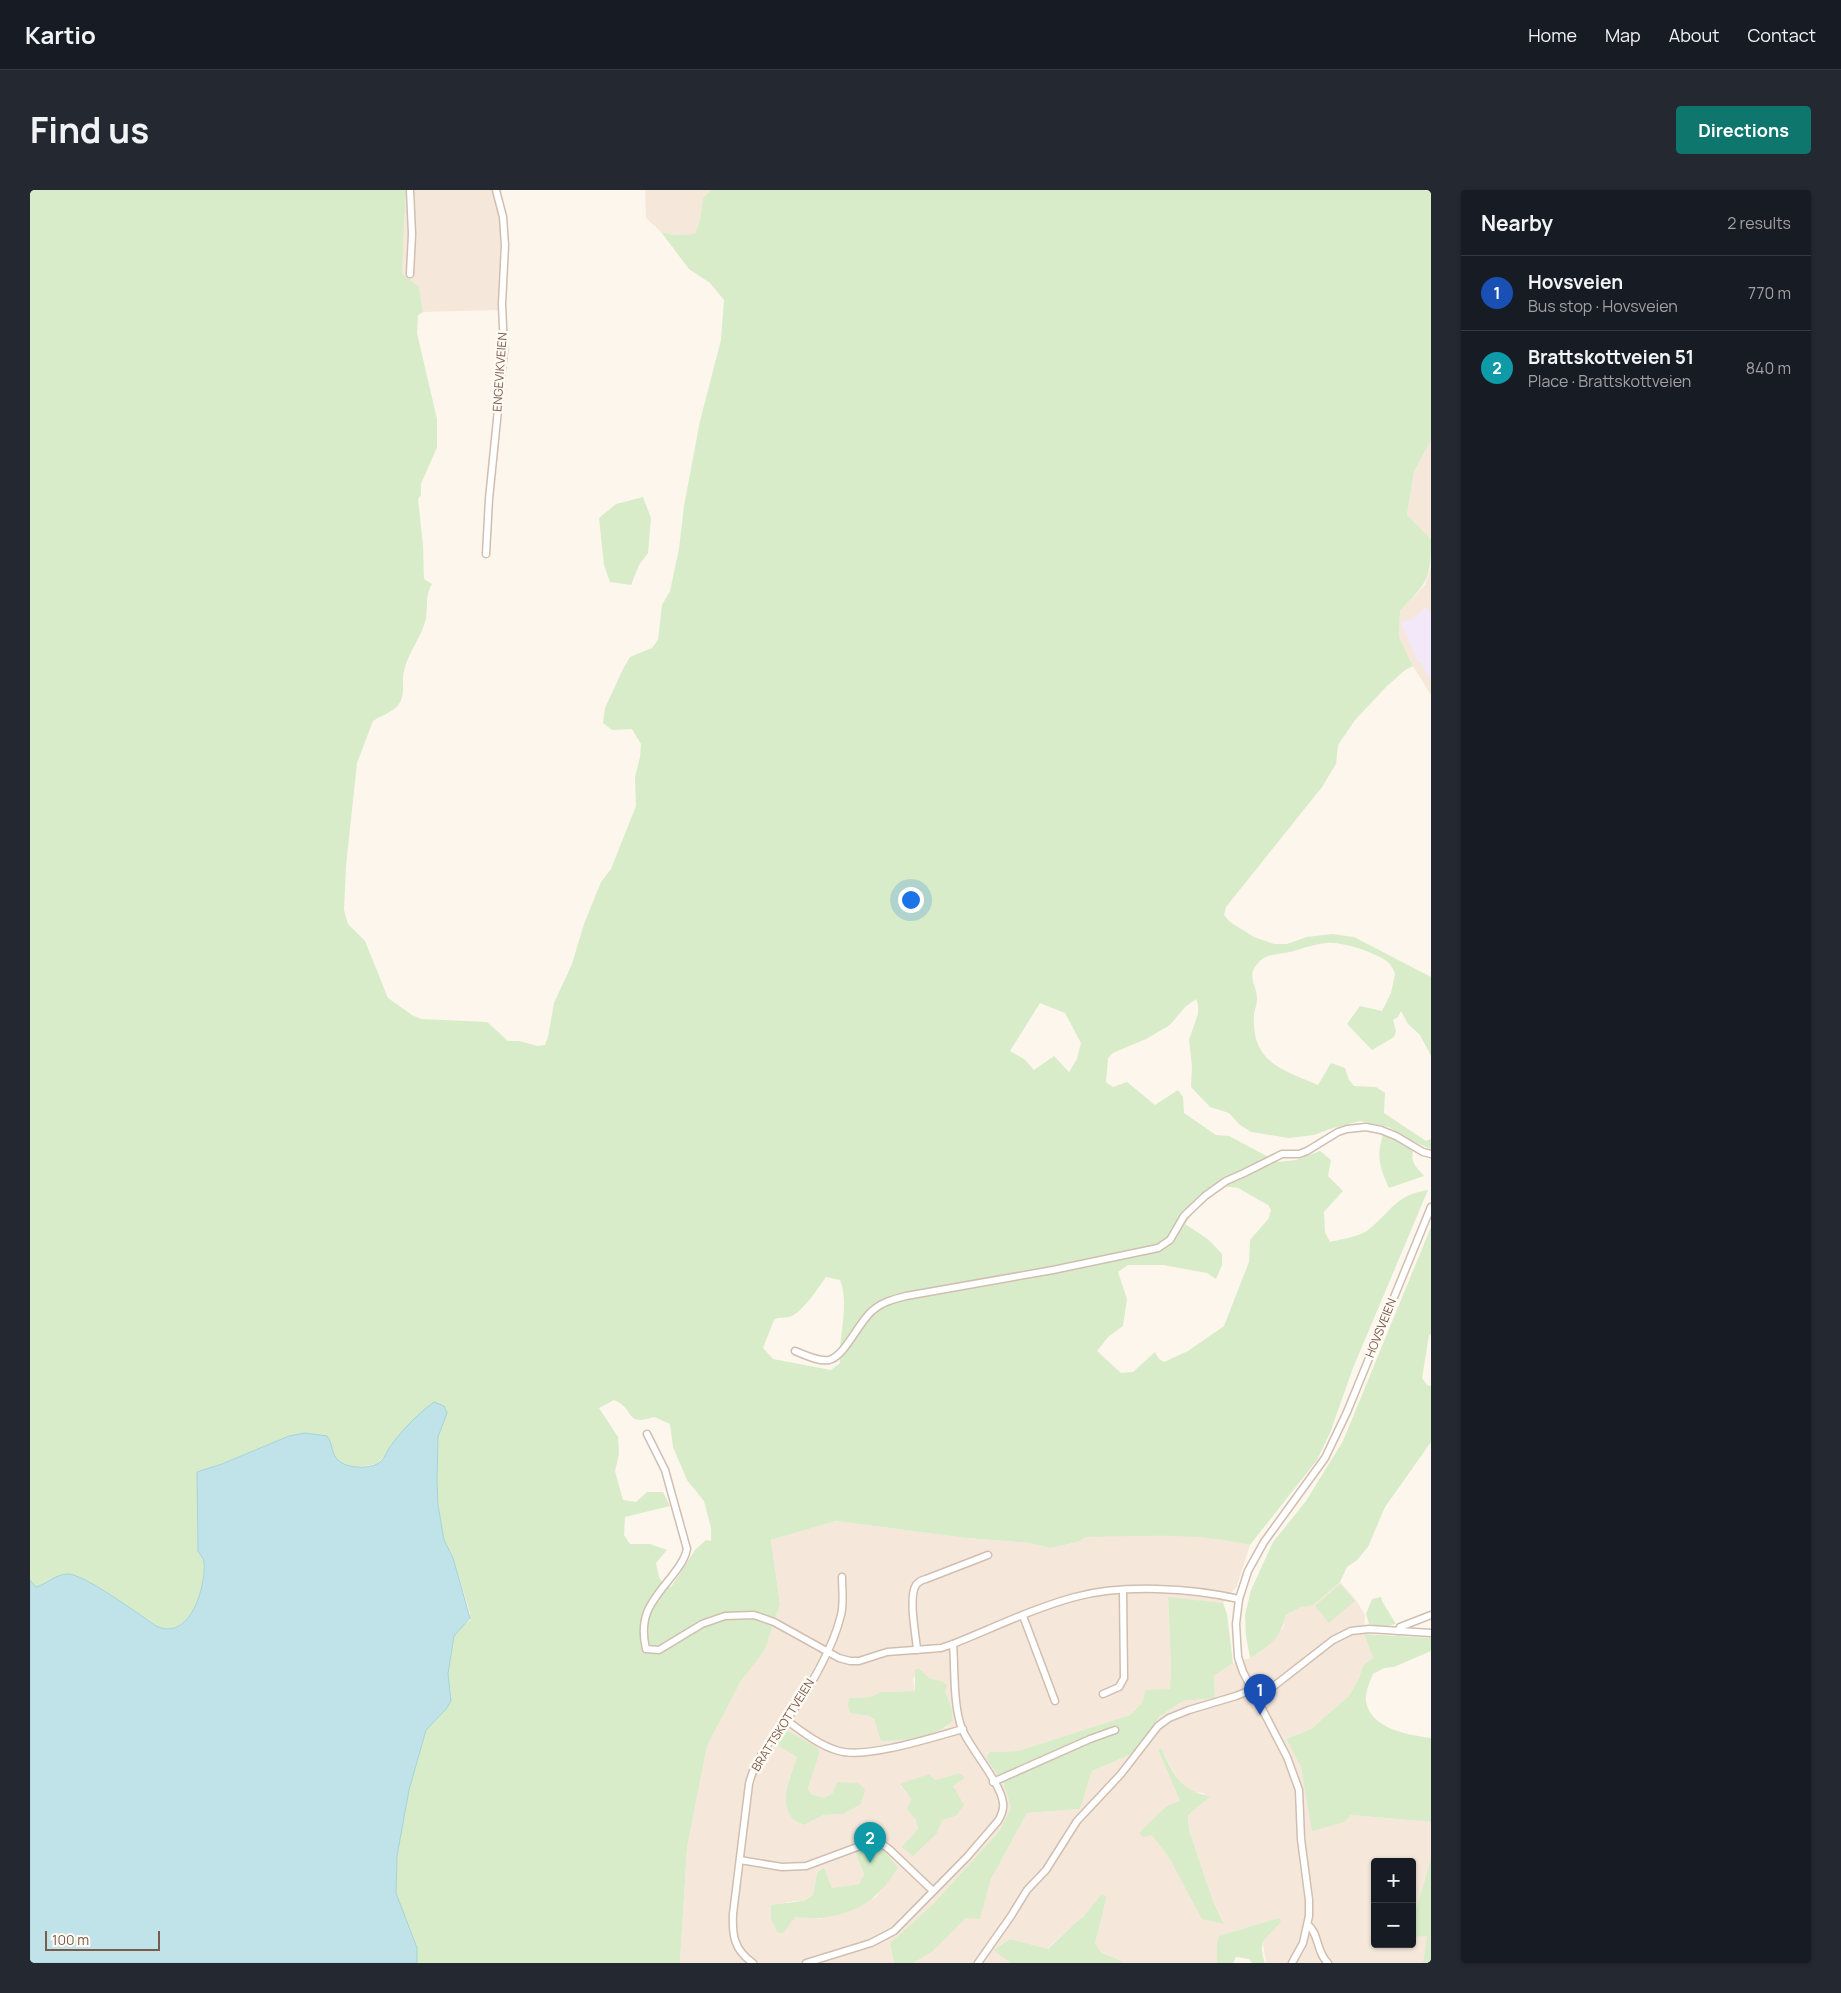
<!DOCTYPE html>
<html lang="en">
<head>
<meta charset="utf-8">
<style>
	body { margin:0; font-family:Manrope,sans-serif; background:#242831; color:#f1f3f6 }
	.controls { position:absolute; right:15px; bottom:15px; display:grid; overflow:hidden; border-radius:5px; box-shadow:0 1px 4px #0004 }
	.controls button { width:45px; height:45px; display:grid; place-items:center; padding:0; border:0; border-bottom:1px solid #363941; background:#171b24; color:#f1f3f6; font:25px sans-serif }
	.scale { position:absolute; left:15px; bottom:12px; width:115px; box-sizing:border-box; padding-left:5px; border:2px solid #7a5c4d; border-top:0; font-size:14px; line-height:18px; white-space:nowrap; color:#7a5c4d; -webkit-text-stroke:4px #fffaf3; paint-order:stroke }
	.you { position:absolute; left:880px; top:709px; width:18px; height:18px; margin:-12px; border:4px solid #fff; border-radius:50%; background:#1a73e8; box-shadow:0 0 0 8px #1a73e833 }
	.badge { display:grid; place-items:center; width:32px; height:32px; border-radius:50%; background:#0f766e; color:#fff; font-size:16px; font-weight:700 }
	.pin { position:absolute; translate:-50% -41px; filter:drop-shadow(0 1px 2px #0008) }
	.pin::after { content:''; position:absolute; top:26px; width:18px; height:15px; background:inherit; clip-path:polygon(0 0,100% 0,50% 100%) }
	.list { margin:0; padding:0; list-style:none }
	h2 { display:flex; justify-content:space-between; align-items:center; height:65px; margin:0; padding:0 20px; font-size:21px }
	h2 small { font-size:16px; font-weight:400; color:#9ea1a6 }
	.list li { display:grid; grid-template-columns:32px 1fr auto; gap:15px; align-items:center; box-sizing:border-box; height:75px; padding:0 20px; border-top:1px solid #363941 }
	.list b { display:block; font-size:19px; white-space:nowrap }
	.list p { margin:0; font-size:16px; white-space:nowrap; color:#9ea1a6 }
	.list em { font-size:16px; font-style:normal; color:#9ea1a6 }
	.map { position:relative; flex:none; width:1401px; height:1773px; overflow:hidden; border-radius:5px }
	header { display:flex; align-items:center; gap:30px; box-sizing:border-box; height:70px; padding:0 25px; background:#171b24; border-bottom:1px solid #363941 }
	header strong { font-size:24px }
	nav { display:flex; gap:28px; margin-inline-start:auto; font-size:18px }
	.intro { display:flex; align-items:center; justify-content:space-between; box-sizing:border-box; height:120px; padding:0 30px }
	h1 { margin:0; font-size:35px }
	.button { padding:12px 22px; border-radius:5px; background:#0f766e; color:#fff; font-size:18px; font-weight:700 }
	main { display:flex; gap:30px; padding:0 30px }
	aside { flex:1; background:#171b24; border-radius:5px; box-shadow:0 1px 4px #0004 }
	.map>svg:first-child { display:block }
	.residential { fill:#f5e8da; fill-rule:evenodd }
	.education { fill:#f3e8fa }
	.green { fill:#d8ecc9; fill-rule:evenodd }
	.water { fill:#bfe3e8; stroke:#a5d3da }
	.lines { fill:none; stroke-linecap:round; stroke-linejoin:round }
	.street-casing { stroke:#d1beb0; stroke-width:9 }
	.street { stroke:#fff; stroke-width:6 }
	.labels { text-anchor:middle; stroke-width:5; stroke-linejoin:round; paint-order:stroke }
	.street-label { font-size:12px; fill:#7a5c4d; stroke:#fffaf3 }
</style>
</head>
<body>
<header>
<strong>Kartio</strong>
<nav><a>Home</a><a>Map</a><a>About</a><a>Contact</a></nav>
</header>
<div class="intro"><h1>Find us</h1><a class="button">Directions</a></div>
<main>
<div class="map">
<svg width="1401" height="1773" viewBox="0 0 1401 1773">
	<rect width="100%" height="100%" fill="#fdf6ec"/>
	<g class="residential">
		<polygon points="376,0 469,0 477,35 474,122 464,120 393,122 389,97 372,83"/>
		<polygon points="615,0 681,0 673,8 670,30 665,44 644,45 631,42 616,28"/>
		<polygon points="1401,250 1401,349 1377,325 1384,282"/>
		<polygon points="1401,377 1401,505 1383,476 1369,447 1370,421 1395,395"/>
		<path d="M806,1331L936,1348L1000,1353L1020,1358L1048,1352L1056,1347L1131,1344L1195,1349L1220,1355L1207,1396L1193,1413L1138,1408L1141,1474L1140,1499L1112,1513L1100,1525L988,1561L960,1562L956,1568L973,1593L981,1617L970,1640L905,1712L860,1753L864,1773H650L657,1658L677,1556L711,1491L735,1460L750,1414L741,1350ZM889,1478L899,1488L911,1491L922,1519L923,1531L916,1538L844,1529L839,1526L827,1524L819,1508L840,1507L851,1502L885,1501L883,1490ZM789,1565L778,1598L781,1604L794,1608L803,1603L813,1624L794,1625L774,1635L759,1589L767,1567ZM930,1583L934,1588L923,1596L926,1626L913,1630L907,1643L888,1640L886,1630L877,1619L881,1609L870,1595L905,1590ZM825,1662L868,1678L846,1707L790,1729L777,1726L765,1727L756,1712L773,1711L783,1705L787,1683L794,1677L802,1698L829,1694L834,1684Z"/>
		<path d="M1310,1392L1326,1410L1335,1425L1334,1444L1343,1468L1333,1475L1329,1488L1319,1506L1281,1539L1256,1549L1271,1577L1283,1641L1321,1625L1401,1632V1668L1382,1734V1672H1345V1754H1382V1744L1384,1747L1398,1745L1393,1773H1236L1233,1754L1237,1744L1247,1737L1249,1728L1190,1746L1187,1773H1092L1090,1770L1072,1763L1065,1754L1076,1710L1072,1705L1053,1727L1043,1735L1017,1759L980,1749L965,1760L980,1773H883L902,1762L936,1728H950L961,1689L997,1623L1050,1619L1062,1581L1104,1563L1130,1526L1153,1511L1185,1508L1184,1486L1203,1473L1220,1468L1253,1438L1256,1425L1271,1417L1283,1414ZM1131,1558L1149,1592L1163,1602L1173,1603L1179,1608L1158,1625L1159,1638L1183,1711L1194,1733L1140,1669L1122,1644L1150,1611L1128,1560Z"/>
	</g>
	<polygon class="education" points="1395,417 1401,423 1401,490 1393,477 1392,473 1388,472 1371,433 1383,429"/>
	<g class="green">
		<path d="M0,0H376L372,83L389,97L393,122L388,125L387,143L407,229V257L391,294V305L388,309L393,355L394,389L402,394C395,405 398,415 396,428C392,447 378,462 374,481C371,493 376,503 369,514C364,522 350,526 343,531L327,573L316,676L314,720L318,734L335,751L358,808L382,825L391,829L457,832L478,851H489L508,856L515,855L518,847L524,813L542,774L554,734L571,692L581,679L606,616L605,587L610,567L611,554L602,539L582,540L573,533L575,518L593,479L600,467L622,458L628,450L632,415L640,401L649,359L654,316L670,231L691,150L694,110L680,93L659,79L631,42L644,45L665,44L670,30L673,8L681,0H1401V250L1384,282L1377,325L1401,349C1401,390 1398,391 1370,421L1369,447L1383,476L1375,480L1356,497L1325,530L1308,555L1306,574L1292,597L1196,717L1194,725L1200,732L1224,747L1244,754H1257L1277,747L1302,744L1324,747L1401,787V866L1390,845L1378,834L1371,821L1368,827L1363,830L1366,841L1364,847L1342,860L1317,834L1330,816L1352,821L1361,803L1365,784C1364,781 1362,777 1360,774C1351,764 1311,751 1297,753C1284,754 1272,759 1260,762C1251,764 1237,764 1231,770C1214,786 1227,793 1227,809C1227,814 1225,819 1224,824C1221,872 1251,879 1288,895L1301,873L1315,878L1319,890L1324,896L1346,897L1355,903L1354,923L1396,951L1401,949V959L1382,951L1359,937L1330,931L1303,938L1284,945L1259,948L1221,942L1210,935L1199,923L1180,917L1161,897L1162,876L1159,850L1168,824V814L1166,809L1155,817L1140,835L1116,849L1083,863L1078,868L1076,892L1083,897L1097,892L1125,915L1148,900L1153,907L1154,923L1186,945L1199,946L1248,972L1266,970L1290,961L1301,970L1298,986L1313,1001L1294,1022L1295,1042L1300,1052C1311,1049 1329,1047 1338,1040C1361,1022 1365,1005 1398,1000L1323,1178L1300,1243L1287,1270L1220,1355C1165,1342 1112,1346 1056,1347L1048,1352L1020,1358L1000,1353L936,1348L806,1331L741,1350L750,1414L735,1460L711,1491L677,1556L657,1658L650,1773H387V1758L366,1703L367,1666L379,1600L396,1540L417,1518L421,1505L418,1485L424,1446L427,1441L440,1430V1423L423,1368L414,1350L408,1315L407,1290L408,1247L417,1223L414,1216L360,1255L355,1266L347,1274L328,1277L316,1276L307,1270L303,1264L299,1248L259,1246L192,1274L167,1282L168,1361C170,1365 173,1367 174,1372C176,1397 160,1452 125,1436L68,1398L41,1384L22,1389L15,1395L6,1397L0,1390ZM1010,813L1035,823L1051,853L1047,869L1039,882L1024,866L1004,880L994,869L980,861ZM1192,996L1208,998L1238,1015L1241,1020L1239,1028L1220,1050L1219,1072L1194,1136L1158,1161L1134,1172L1129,1169L1125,1162L1103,1182L1091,1183L1067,1161L1079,1146L1093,1136L1097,1109L1088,1082L1098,1075H1133L1177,1083L1186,1089L1192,1075V1064L1179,1050L1155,1034L1171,1013ZM796,1087L810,1090C820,1115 808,1147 810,1173L801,1180L743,1169L733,1158L744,1130C749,1126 756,1129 762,1126C773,1121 789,1097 796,1087ZM584,1210C606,1219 594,1237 624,1227L640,1234L643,1257L657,1290L674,1311L681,1338V1351L676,1350L665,1360L641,1397L635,1396L629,1387L626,1373L637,1360L620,1354H600L594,1345L595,1327L640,1316L633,1302H617L606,1312L593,1310L585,1281L589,1264L588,1247L569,1218Z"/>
		<polygon points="613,307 621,328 618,363 609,375 601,395 580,392 574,375 569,328 586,314"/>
		<path d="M1353,945L1365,949L1383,961C1380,972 1387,978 1394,986L1359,998C1350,978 1346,966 1353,945Z"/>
		<path d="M1401,1037V1144L1399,1145L1392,1188L1397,1195L1401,1196V1252L1355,1317L1338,1357L1327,1370L1317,1377L1310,1392L1283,1415L1271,1417L1256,1425C1250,1449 1240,1455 1220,1468L1216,1446L1215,1425L1221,1400L1243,1352L1276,1311L1313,1251Z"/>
		<polygon points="1310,1394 1325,1411 1299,1433 1285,1416"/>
		<polygon points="1138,1407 1193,1413 1197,1424 1203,1473 1184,1486 1185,1508 1153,1511 1130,1526 1104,1563 1062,1581 1050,1619 997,1623 961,1689 950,1729 936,1728 902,1762 883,1773 864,1773 860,1753 905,1712 970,1640 981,1617 973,1593 956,1568 960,1562 988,1561 1100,1525 1112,1513 1116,1500 1140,1499 1141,1474"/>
		<polygon points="1351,1407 1352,1411 1366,1434 1354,1437 1339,1434 1336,1424 1342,1409"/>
		<path d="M1334,1444L1401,1448V1461L1364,1477L1354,1478L1343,1484C1340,1491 1335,1502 1336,1511C1340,1539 1379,1545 1401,1548V1632L1321,1625L1314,1632L1282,1641L1271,1577L1256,1549L1281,1539L1319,1506L1329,1488L1333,1475L1343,1468Z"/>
		<path d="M889,1478L899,1488L911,1491L917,1495L915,1501L922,1519L923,1531C908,1546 872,1551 851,1551L844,1529L839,1526L820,1523L818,1516L819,1508L840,1507L851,1502L885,1501V1480Z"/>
		<path d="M756,1540L788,1558L789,1565L778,1598L781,1604L794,1608L803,1603L807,1592L828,1593L835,1599L831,1614L813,1624L794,1625L774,1635C771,1633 765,1631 763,1629C748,1613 761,1585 767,1567L746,1554Z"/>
		<path d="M1131,1558C1139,1573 1145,1592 1161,1600C1167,1604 1174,1604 1180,1607L1158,1625L1159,1639L1183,1711L1194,1734L1172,1729L1140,1669L1122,1645L1113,1647L1109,1643L1137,1616L1150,1611L1128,1560Z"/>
		<polygon points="930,1583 935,1588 923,1596 934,1615 926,1626 913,1630 907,1643 883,1666 872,1657 888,1639 886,1630 877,1619 881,1609 870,1594 899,1584 905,1590"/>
		<path d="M836,1658H852L868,1678C847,1710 830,1722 792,1728C785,1729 774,1727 765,1727L753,1743L747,1742L741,1728V1715L773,1711L783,1705L787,1683L794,1677L802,1698L829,1694L834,1684L825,1662Z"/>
		<polygon points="1401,1668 1401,1773 1393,1773 1397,1746 1384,1747 1382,1734"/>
		<polygon points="1071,1705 1076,1706 1076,1710 1065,1754 1072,1763 1090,1770 1092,1773 980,1773 964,1760 980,1749 1018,1759 1043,1735 1053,1727"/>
		<path d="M1249,1728L1251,1732C1239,1747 1226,1748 1235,1773H1222L1219,1769L1206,1767L1203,1773H1187V1754L1189,1746Z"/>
	</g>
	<path class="water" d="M404,1212L414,1216L417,1223L408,1247L407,1290L408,1315L414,1350L423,1368L440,1428L424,1446L418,1484L421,1511L417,1518L396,1540L379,1600L367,1666L366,1703L387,1758V1773H0V1390L6,1397C17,1394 26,1384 38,1384C54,1384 110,1425 126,1436C160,1452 176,1397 174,1372C173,1367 170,1365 168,1361L167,1282L192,1274L259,1246L275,1243L297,1246C303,1253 301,1264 308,1270C317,1279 339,1279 349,1273C356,1268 357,1259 362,1254C373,1239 389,1223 404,1212Z"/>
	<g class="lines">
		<g class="street-casing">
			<g id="street">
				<polyline points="380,84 382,44 380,0"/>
				<polyline points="456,364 459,309 474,160 472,114 475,55 473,27 466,0"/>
				<path d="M765,1161C775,1165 789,1172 799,1170C815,1166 828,1133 842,1121C852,1112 864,1109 876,1106L1023,1080L1128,1058L1140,1050L1154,1026L1175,1006L1196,991L1214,983L1252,964H1269L1277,961L1308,942L1317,939L1336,937L1351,940L1366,946L1393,962L1401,964"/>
				<path d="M617,1244L635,1280L657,1359C655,1370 648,1378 642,1386C622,1411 608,1425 616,1459L629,1460L672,1434L695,1426L724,1425L744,1432L809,1468L820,1471H829L857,1462L911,1458L923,1454C963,1438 1004,1418 1045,1407C1093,1394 1161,1398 1209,1409"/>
				<polyline points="993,1426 1025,1511"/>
				<polyline points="1368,1441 1370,1437 1401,1425"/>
				<path d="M887,1460C886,1445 878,1407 886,1395C888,1392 892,1390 896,1389L958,1365"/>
				<polyline points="1073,1504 1089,1497 1094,1488 1093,1400"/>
				<polyline points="1226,1510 1303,1450 1321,1441 1339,1439 1401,1443"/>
				<path d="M756,1530C771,1541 790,1556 809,1561C836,1569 904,1547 933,1539"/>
				<polyline points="963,1592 1060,1549 1085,1540"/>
				<path d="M710,1670L752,1677L776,1676L838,1653C847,1652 852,1653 860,1660L903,1701"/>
				<path d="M1278,1735C1289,1743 1286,1762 1298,1773"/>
				<path d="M723,1773C704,1760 702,1745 703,1724L719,1594C725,1568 744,1546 760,1525C780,1498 803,1458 811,1425C814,1413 812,1399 812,1387"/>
				<path d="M776,1773L841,1753L864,1741L937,1667L968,1631C971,1626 974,1620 973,1613C971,1593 941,1560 932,1539C923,1515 925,1480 923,1454"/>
				<polyline points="948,1773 981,1726 997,1700 1016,1680 1047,1631 1091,1584 1128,1536 1139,1528 1159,1520 1206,1506 1221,1500"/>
				<polyline points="1262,1773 1273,1753 1279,1726 1279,1710 1271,1649 1269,1600 1257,1567 1213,1482 1208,1467 1206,1434 1209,1409 1218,1381 1234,1352 1295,1268 1317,1222 1401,1017"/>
			</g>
		</g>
		<use href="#street" class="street"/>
	</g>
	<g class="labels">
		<g class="street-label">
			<text transform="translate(470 182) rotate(-86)" y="4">ENGEVIKVEIEN</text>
			<text transform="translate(1351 1138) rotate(-68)" y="4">HOVSVEIEN</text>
			<text transform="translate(753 1535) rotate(-58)" y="4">BRATTSKOTTVEIEN</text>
		</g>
	</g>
</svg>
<div class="controls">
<button>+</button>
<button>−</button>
</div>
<div class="scale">100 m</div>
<div class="you"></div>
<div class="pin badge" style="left:1230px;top:1525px;background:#1a4fb4">1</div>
<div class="pin badge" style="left:840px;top:1673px;background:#0f9aa8">2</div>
</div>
<aside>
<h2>Nearby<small>2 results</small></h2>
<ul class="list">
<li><span class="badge" style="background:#1a4fb4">1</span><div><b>Hovsveien</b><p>Bus stop · Hovsveien</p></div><em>770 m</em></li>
<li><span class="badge" style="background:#0f9aa8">2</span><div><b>Brattskottveien 51</b><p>Place · Brattskottveien</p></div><em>840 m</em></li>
</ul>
</aside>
</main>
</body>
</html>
